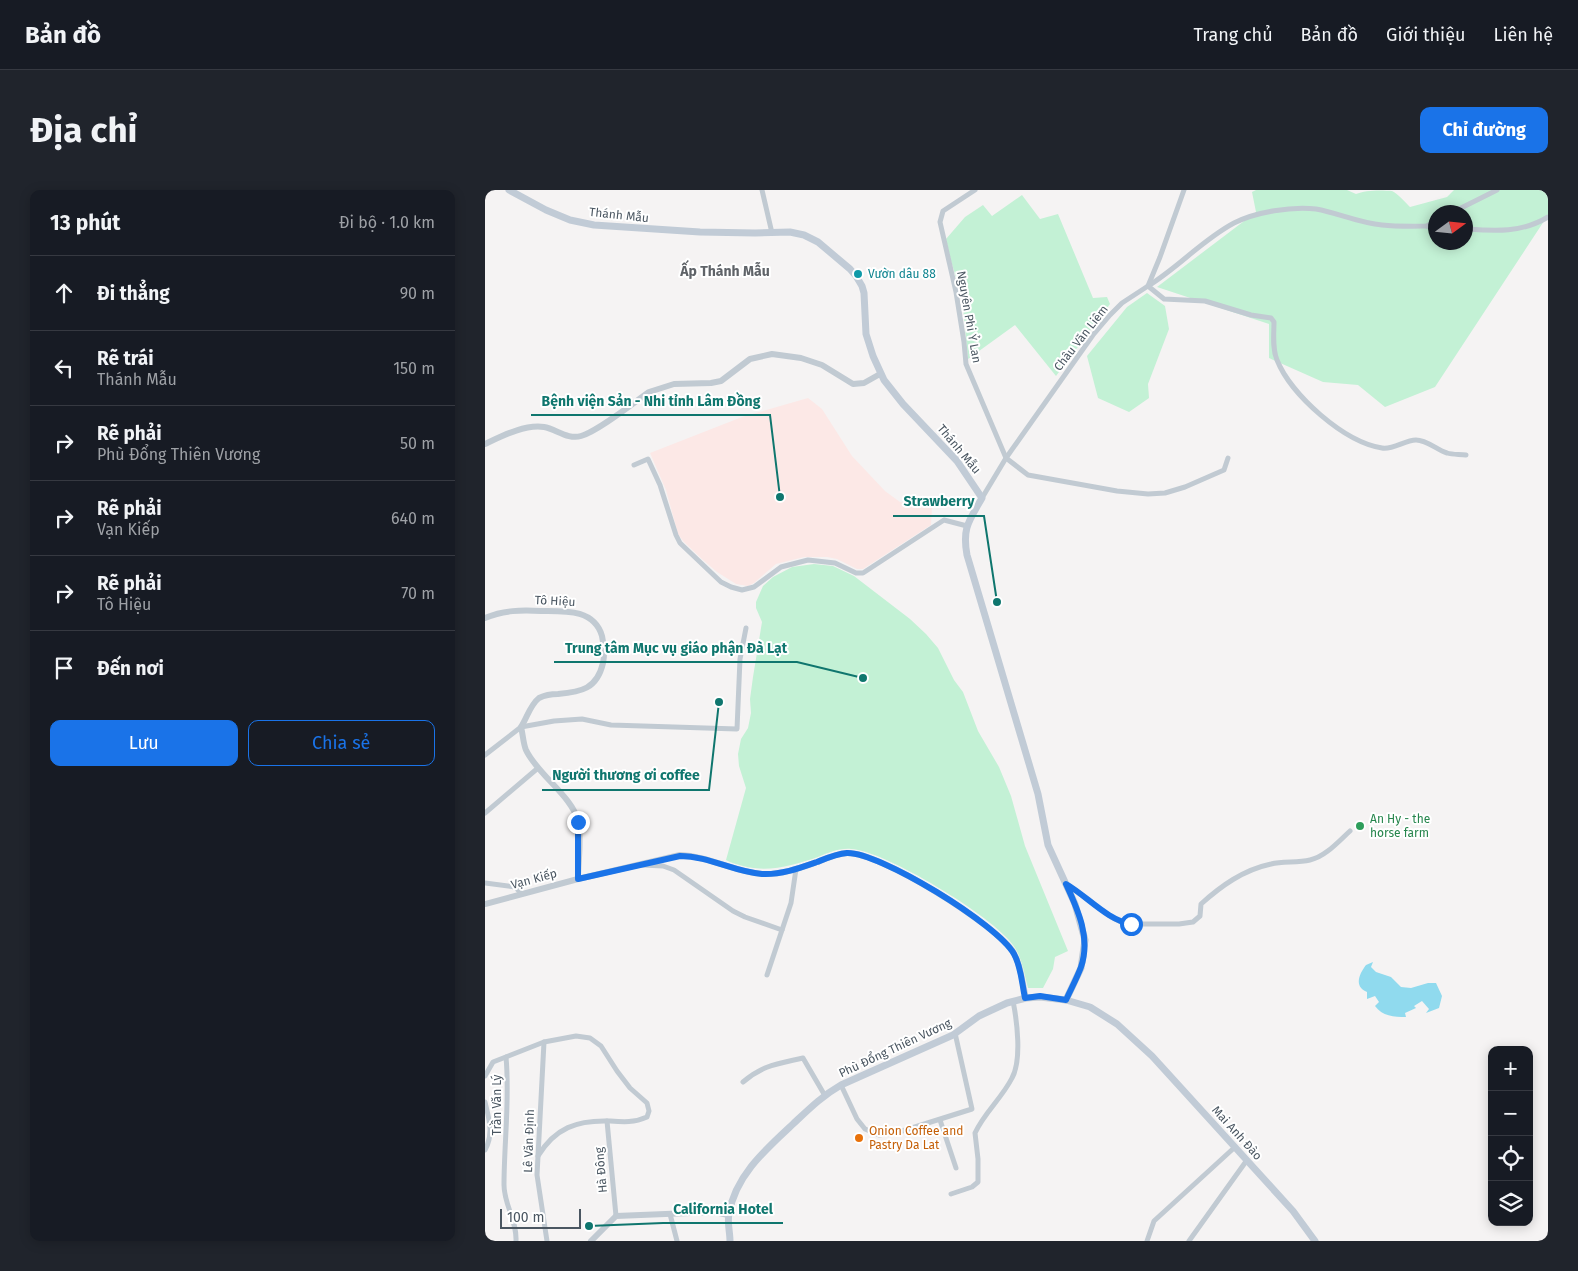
<!DOCTYPE html>
<html lang="vi">
<head>
<meta charset="utf-8">
<style>
	body { margin:0; font-family:"Fira Sans",sans-serif; background:#20242c; color:#f1f3f6 }
	.controls { position:absolute; right:15px; bottom:15px; display:grid; overflow:hidden; border-radius:10px; box-shadow:0 2px 12px #0003 }
	.controls button { width:45px; height:45px; display:grid; place-items:center; padding:0; border:0; border-bottom:1px solid #363941; background:#171b24; color:#f1f3f6; font:25px sans-serif }
	.compass { position:absolute; left:943px; top:15px; width:45px; height:45px; border-radius:50%; background:#171b24; box-shadow:0 2px 12px #0003; rotate:75deg }
	.scale { position:absolute; left:15px; bottom:12px; width:81px; box-sizing:border-box; padding-left:5px; border:2px solid #4a5661; border-top:0; font-size:14px; line-height:18px; white-space:nowrap; color:#4a5661; -webkit-text-stroke:4px #fff; paint-order:stroke }
	.stop { position:absolute; width:15px; height:15px; margin:-11px; border:4px solid #1a73e8; border-radius:50%; background:#fff }
	.stop.end { background:#1a73e8; border-color:#fff; box-shadow:0 1px 5px #0008 }
	.list { margin:0; padding:0; list-style:none }
	h2 { display:flex; justify-content:space-between; align-items:center; height:65px; margin:0; padding:0 20px; font-size:21px }
	h2 small { font-size:16px; font-weight:400; color:#9ea1a6 }
	.list li { display:grid; grid-template-columns:32px 1fr auto; gap:15px; align-items:center; box-sizing:border-box; height:75px; padding:0 20px; border-top:1px solid #363941 }
	.list b { display:block; font-size:19px; white-space:nowrap }
	.list p { margin:0; font-size:16px; white-space:nowrap; color:#9ea1a6 }
	.list em { font-size:16px; font-style:normal; color:#9ea1a6 }
	.actions { display:flex; gap:10px; padding:15px 20px }
	.actions a { flex:1; padding:11px 0; border:1px solid #1a73e8; border-radius:10px; text-align:center; font-size:18px; color:#1a73e8 }
	.actions .main { background:#1a73e8; color:#fff }
	.icon { flex:none; width:28px; height:28px; fill:none; stroke:currentColor; stroke-width:2; stroke-linecap:round; stroke-linejoin:round }
	.map { position:relative; flex:none; width:1063px; height:1051px; overflow:hidden; border-radius:10px }
	header { display:flex; align-items:center; gap:30px; box-sizing:border-box; height:70px; padding:0 25px; background:#171b24; border-bottom:1px solid #363941 }
	header strong { font-size:24px }
	nav { display:flex; gap:28px; margin-inline-start:auto; font-size:18px }
	.intro { display:flex; align-items:center; justify-content:space-between; box-sizing:border-box; height:120px; padding:0 30px }
	h1 { margin:0; font-size:35px }
	.button { padding:12px 22px; border-radius:10px; background:#1a73e8; color:#fff; font-size:18px; font-weight:700 }
	main { display:flex; gap:30px; padding:0 30px }
	aside { flex:1; background:#171b24; border-radius:10px; box-shadow:0 2px 12px #0003 }
	.map>svg:first-child { display:block }
	.medical { fill:#fce8e6 }
	.green { fill:#c3f1d5; fill-rule:evenodd }
	.water { fill:#90daee }
	.lines { fill:none; stroke-linecap:round; stroke-linejoin:round }
	.minor { stroke:#c1cad2; stroke-width:5 }
	.tertiary { stroke:#c1cad2; stroke-width:6 }
	.secondary { stroke:#c1cbd6; stroke-width:7 }
	.route { stroke:#1a73e8; stroke-width:6 }
	.culture-dot { fill:#0f9aa8; stroke:#fff; stroke-width:2 }
	.leisure-dot { fill:#2e9e5b; stroke:#fff; stroke-width:2 }
	.food-dot { fill:#e8710a; stroke:#fff; stroke-width:2 }
	.labels { text-anchor:middle; stroke-width:4; stroke-linejoin:round; paint-order:stroke }
	.street-label { font-size:12px; fill:#4a5661; stroke:#fff }
	.culture-label { font-size:12px; fill:#0d838f; stroke:#fff; text-anchor:start }
	.leisure-label { font-size:12px; fill:#27864d; stroke:#fff; text-anchor:start }
	.food-label { font-size:12px; fill:#c56008; stroke:#fff; text-anchor:start }
	.neighbourhood-label { font-size:14px; font-weight:bold; fill:#5f6368; stroke:#fff }
	.leader { fill:none; stroke:#0f766e; stroke-width:2 }
	.callout-dot { fill:#0f766e; stroke:#fff; stroke-width:2 }
	.callout-label { font-size:14px; text-anchor:middle; font-weight:bold; fill:#0f766e; stroke:#fff; stroke-width:4; stroke-linejoin:round; paint-order:stroke }
</style>
</head>
<body>
<header>
<strong>Bản đồ</strong>
<nav><a>Trang chủ</a><a>Bản đồ</a><a>Giới thiệu</a><a>Liên hệ</a></nav>
</header>
<div class="intro"><h1>Địa chỉ</h1><a class="button">Chỉ đường</a></div>
<main>
<aside>
<h2>13 phút<small>Đi bộ · 1.0 km</small></h2>
<ul class="list">
<li><svg class="icon" aria-label="ahead" viewBox="0 0 24 24"><path d="M12 20V5M6 11l6-6 6 6"/></svg><div><b>Đi thẳng</b></div><em>90 m</em></li>
<li><svg class="icon" aria-label="left" viewBox="0 0 24 24"><path d="M17 20v-9H6M10 6l-5 5 5 5"/></svg><div><b>Rẽ trái</b><p>Thánh Mẫu</p></div><em>150 m</em></li>
<li><svg class="icon" aria-label="right" viewBox="0 0 24 24"><path d="M7 20v-9h11M14 6l5 5-5 5"/></svg><div><b>Rẽ phải</b><p>Phù Đổng Thiên Vương</p></div><em>50 m</em></li>
<li><svg class="icon" aria-label="right" viewBox="0 0 24 24"><path d="M7 20v-9h11M14 6l5 5-5 5"/></svg><div><b>Rẽ phải</b><p>Vạn Kiếp</p></div><em>640 m</em></li>
<li><svg class="icon" aria-label="right" viewBox="0 0 24 24"><path d="M7 20v-9h11M14 6l5 5-5 5"/></svg><div><b>Rẽ phải</b><p>Tô Hiệu</p></div><em>70 m</em></li>
<li><svg class="icon" aria-label="arrive" viewBox="0 0 24 24"><path d="M6 21V4h12l-3 4 3 4H6"/></svg><div><b>Đến nơi</b></div></li>
</ul>
<div class="actions"><a class="main">Lưu</a><a>Chia sẻ</a></div>
</aside>
<div class="map">
<svg width="1063" height="1051" viewBox="0 0 1063 1051">
	<rect width="100%" height="100%" fill="#f5f3f3"/>
	<polygon class="medical" points="323,208 337,219 367,266 400,301 415,312 447,318 446,335 378,379 372,379 352,369 342,367 319,367 291,374 269,393 263,396 251,394 232,382 218,370 199,352 193,344 181,300 165,263 257,227"/>
	<g class="green">
		<path d="M771,0H862L871,4C880,0 896,0 907,1C913,4 920,12 925,17L962,7L969,0H1063V25L950,197L900,217L873,195L838,192L784,168V134L672,97L771,22L767,2ZM951,22H981V52H951Z"/>
		<polygon points="537,5 555,29 573,24 608,108 622,107 625,114 571,186 530,135 483,169 477,107 466,71 461,49 480,27 498,15 507,26"/>
		<polygon points="662,103 680,116 684,139 663,194 664,208 644,222 613,208 602,166 642,117"/>
		<path d="M329,374L348,376L369,386L425,429L441,444L453,458L469,490L478,502L493,541L514,577L526,606L540,656L583,761L570,767L568,779L558,798H543C539,783 537,767 528,755C509,727 399,660 366,659C354,658 343,663 333,667C309,675 284,683 258,676C252,674 246,673 241,670L261,598L254,576L253,564L256,549L263,538L266,523L265,509L268,487L277,432L271,418V412L278,396L288,387L307,377Z"/>
	</g>
	<path class="water" d="M888,772L886,777L891,782L906,787L916,797L926,798L943,793H951L957,806L954,818L941,823L944,819L937,811L929,816L931,818L920,823L921,827C909,827 897,826 890,816L894,812L890,806L882,809V802C868,796 875,783 881,775Z"/>
	<g class="lines">
		<g class="minor">
			<polyline points="277,0 287,43"/>
			<polyline points="490,0 458,21 455,32 471,102 479,152 481,174 521,268 543,285 632,301 663,304 680,303 700,297 739,280 743,268"/>
			<polyline points="968,22 1012,0"/>
			<polyline points="942,36 951,31"/>
			<path d="M951,36C933,36 915,37 897,35C875,33 853,23 831,19C807,16 771,22 749,33C717,50 694,77 663,96L679,109L720,111L766,125L786,128L789,132C789,144 787,158 792,170C806,205 859,252 897,258C908,260 920,250 931,250C942,250 952,260 962,263C968,265 975,264 981,265"/>
			<path d="M981,39C1010,41 1037,43 1063,27"/>
			<polyline points="149,275 163,269 175,295 191,345 195,353 236,392 246,397 257,400 269,397 296,377 323,370 350,373 371,383 378,383 459,330 482,336"/>
			<polyline points="497,308 521,268 608,145 625,125 637,113 663,96 675,67 699,0"/>
			<polyline points="0,565 36,537 69,531 97,529 126,535 252,539 255,469 261,438"/>
			<polyline points="0,623 53,578"/>
			<polyline points="157,675 178,676 189,680 248,721 260,727 297,740"/>
			<polyline points="0,693 30,697 37,704"/>
			<path d="M582,694L626,727L636,732L646,734H694L708,732L715,726L716,714C736,696 758,680 786,674C798,671 812,673 825,670C840,667 854,651 865,641"/>
			<polyline points="282,785 306,713 311,679"/>
			<polyline points="59,852 52,985 62,1051"/>
			<path d="M21,867C25,910 19,952 19,995C19,1015 32,1030 31,1051"/>
			<path d="M0,886L8,872L59,852L91,846L105,848L116,856L132,881L145,898L162,913L164,921L162,927C149,933 138,932 124,931C92,930 70,938 53,966"/>
			<path d="M258,892C278,875 292,874 318,868L339,904"/>
			<polyline points="356,895 372,929 380,939 394,945 414,942 487,919 470,843"/>
			<path d="M0,912C4,929 9,944 0,960"/>
			<polyline points="455,930 471,978"/>
			<polyline points="122,931 131,1026"/>
			<path d="M466,1004L487,997L493,992V969L490,943C499,923 517,908 527,888C537,870 532,831 528,811"/>
			<polyline points="185,1024 192,1051"/>
			<polyline points="662,1051 669,1031 750,957"/>
			<polyline points="704,1051 762,970"/>
		</g>
		<g class="tertiary">
			<path d="M0,254C17,246 40,234 59,237C71,239 83,250 96,246C113,241 147,214 164,202L189,194L226,193L236,191L265,169L287,164L316,168L337,175L368,194L379,193L395,184"/>
			<path d="M0,428C18,420 37,420 56,421C80,421 109,419 117,446C119,455 120,464 118,473C112,499 96,502 73,504C66,504 60,505 54,508C45,515 42,528 36,537C38,544 38,553 41,560C52,584 87,606 93,631C97,649 93,671 93,689"/>
			<path d="M0,714L93,689L195,665C224,666 249,682 277,684C296,685 315,678 332,672C342,668 351,664 362,663C395,662 506,732 527,760C536,773 537,793 541,808"/>
			<polyline points="106,1051 131,1026 230,1022 243,1025"/>
		</g>
		<g class="secondary">
			<path d="M24,0L61,20L85,30L109,35L215,42L270,43L305,42L319,45L333,52L365,79L371,86L377,96L379,103L381,144L388,166L399,190L418,214L472,271L497,308C484,331 477,338 482,365L553,604L563,655L590,714L600,750L596,778L581,810"/>
			<path d="M245,1051C245,1042 242,1032 244,1024C250,986 281,959 308,934C324,919 337,906 356,895L468,845L494,826L522,813L541,808L555,807L581,810L605,817L632,834L667,866L808,1021L830,1051"/>
		</g>
	</g>
	<g class="lines">
		<path class="route" d="M93,632V689L195,666C224,666 249,682 277,684C296,685 315,678 332,672C342,668 351,664 362,663C395,662 512,734 529,764C536,776 537,794 540,808L555,806L581,810C586,799 592,788 596,777C606,748 593,720 581,694C602,706 622,730 646,734"/>
	</g>
	<circle class="culture-dot" cx="373" cy="84" r="5"/>
	<circle class="leisure-dot" cx="875" cy="636" r="5"/>
	<circle class="food-dot" cx="374" cy="948" r="5"/>
	<g class="labels">
		<g class="street-label">
			<text transform="translate(134 25) rotate(6)" y="4">Thánh Mẫu</text>
			<text transform="translate(484 127) rotate(80)" y="4">Nguyên Phi Ỷ Lan</text>
			<text transform="translate(596 148) rotate(-52)" y="4">Châu Văn Liêm</text>
			<text transform="translate(474 259) rotate(50)" y="4">Thánh Mẫu</text>
			<text transform="translate(70 411) rotate(3)" y="4">Tô Hiệu</text>
			<text transform="translate(49 689) rotate(-15)" y="4">Vạn Kiếp</text>
			<text transform="translate(410 858) rotate(-25)" y="4">Phù Đổng Thiên Vương</text>
			<text transform="translate(12 915) rotate(-90)" y="4">Trần Văn Lý</text>
			<text transform="translate(752 943) rotate(48)" y="4">Mai Anh Đào</text>
			<text transform="translate(44 951) rotate(-88)" y="4">Lê Văn Định</text>
			<text transform="translate(116 980) rotate(-95)" y="4">Hà Đông</text>
		</g>
		<g class="culture-label">
			<text x="383" y="88">Vườn dâu 88</text>
		</g>
		<g class="leisure-label">
			<text x="885" y="633">An Hy - the<tspan x="885" dy="14">horse farm</tspan></text>
		</g>
		<g class="food-label">
			<text x="384" y="945">Onion Coffee and<tspan x="384" dy="14">Pastry Da Lat</tspan></text>
		</g>
		<g class="neighbourhood-label">
			<text x="240" y="86">Ấp Thánh Mẫu</text>
		</g>
	</g>
	<path class="leader" d="M295 307L285 225H46M512 412L499 326H408M378 488L312 472H69M234 512L224 600H57M104 1036L178 1033H298"/>
	<g class="callout-dot">
		<circle cx="295" cy="307" r="5"/>
		<circle cx="512" cy="412" r="5"/>
		<circle cx="378" cy="488" r="5"/>
		<circle cx="234" cy="512" r="5"/>
		<circle cx="104" cy="1036" r="5"/>
	</g>
	<g class="callout-label">
		<text x="166" y="216">Bệnh viện Sản - Nhi tỉnh Lâm Đồng</text>
		<text x="454" y="316">Strawberry</text>
		<text x="191" y="463">Trung tâm Mục vụ giáo phận Đà Lạt</text>
		<text x="141" y="590">Người thương ơi coffee</text>
		<text x="238" y="1024">California Hotel</text>
	</g>
</svg>
<div class="controls">
<button>+</button>
<button>−</button>
<button><svg class="icon" aria-label="locate" viewBox="0 0 24 24"><circle cx="12" cy="12" r="6"/><path d="M12 2v4M12 18v4M2 12h4M18 12h4"/></svg></button>
<button><svg class="icon" aria-label="layers" viewBox="0 0 24 24"><path d="M12 4l9 5-9 5-9-5zM3 14l9 5 9-5"/></svg></button>
</div>
<svg class="compass" viewBox="-18 -18 36 36"><path d="M0-13l5 13h-10z" fill="#e53935"/><path d="M0 13l5-13h-10z" fill="#9ea1a6"/></svg>
<div class="scale">100 m</div>
<div class="stop" style="left:646px;top:734px"></div>
<div class="stop end" style="left:93px;top:632px"></div>
</div>
</main>
</body>
</html>
